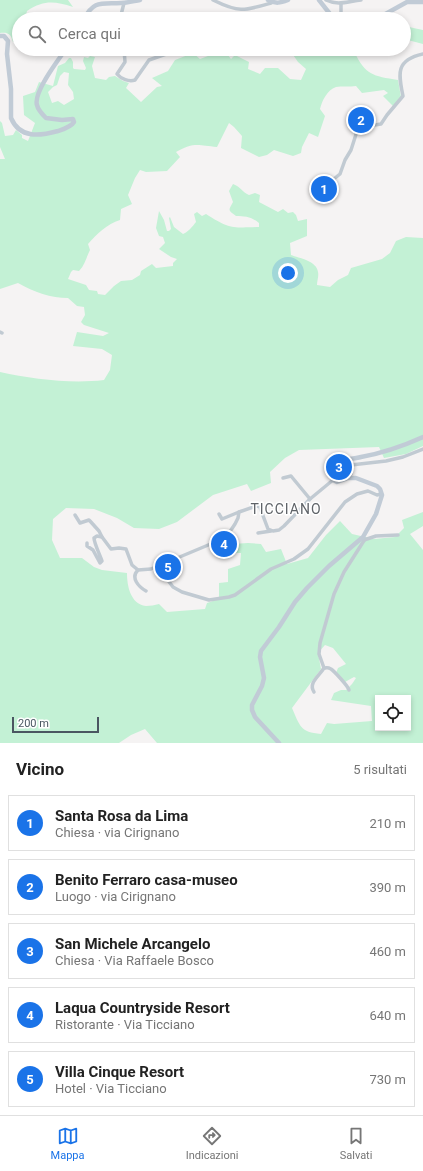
<!DOCTYPE html>
<html lang="it">
<head>
<meta charset="utf-8">
<style>
	body { margin:0; font-family:Roboto,sans-serif; background:#f6f6f6; color:#222 }
	.controls { position:absolute; right:12px; bottom:12px; display:grid; overflow:hidden; border-radius:0px; box-shadow:0 2px 6px #0003 }
	.controls button { width:36px; height:36px; display:grid; place-items:center; padding:0; border:0; border-bottom:1px solid #e0e0e0; background:#fff; color:#222; font:20px sans-serif }
	.scale { position:absolute; left:12px; bottom:10px; width:87px; box-sizing:border-box; padding-left:4px; border:2px solid #4a5661; border-top:0; font-size:11px; line-height:14px; white-space:nowrap; color:#4a5661; -webkit-text-stroke:3px #fff; paint-order:stroke }
	.you { position:absolute; left:288px; top:273px; width:14px; height:14px; margin:-10px; border:3px solid #fff; border-radius:50%; background:#1a73e8; box-shadow:0 0 0 6px #1a73e833 }
	.badge { display:grid; place-items:center; width:26px; height:26px; border-radius:50%; background:#1a73e8; color:#fff; font-size:13px; font-weight:700 }
	.pin { position:absolute; translate:-50% -50%; border:2px solid #fff; box-shadow:0 1px 4px #0006 }
	.list { margin:0; padding:0; list-style:none }
	h2 { display:flex; justify-content:space-between; align-items:center; height:52px; margin:0; padding:0 16px; font-size:17px }
	h2 small { font-size:13px; font-weight:400; color:#767676 }
	.list li { display:grid; grid-template-columns:26px 1fr auto; gap:12px; align-items:center; box-sizing:border-box; height:56px; margin:0 8px 8px; padding:0 8px; border:1px solid #e0e0e0; border-radius:0px }
	.list b { display:block; font-size:15px; white-space:nowrap }
	.list p { margin:0; font-size:13px; white-space:nowrap; color:#767676 }
	.list em { font-size:13px; font-style:normal; color:#767676 }
	.icon { flex:none; width:22px; height:22px; fill:none; stroke:currentColor; stroke-width:2; stroke-linecap:round; stroke-linejoin:round }
	.map { position:relative; flex:none; width:423px; height:743px; overflow:hidden }
	.search { position:absolute; background:#fff; box-shadow:0 2px 6px #0003; left:12px; right:12px; top:12px; height:44px; display:flex; align-items:center; gap:10px; box-sizing:border-box; padding:0 14px; border-radius:22px; color:#767676; font-size:15px }
	.sheet { height:372px; background:#fff }
	nav { display:flex; justify-content:space-around; align-items:center; box-sizing:border-box; height:56px; border-top:1px solid #e0e0e0; background:#fff; font-size:11px; color:#767676 }
	nav a { display:grid; justify-items:center; gap:2px }
	nav .on { color:#1a73e8 }
	.map>svg:first-child { display:block }
	.green { fill:#c3f1d5; fill-rule:evenodd }
	.lines { fill:none; stroke-linecap:round; stroke-linejoin:round }
	.street { stroke:#c1cad2; stroke-width:3.5 }
	.secondary { stroke:#c1cbd6; stroke-width:4.5 }
	.labels { text-anchor:middle; stroke-width:3; stroke-linejoin:round; paint-order:stroke }
	.quarter-label { font-size:14px; letter-spacing:1px; fill:#5f6368; stroke:#fff }
</style>
</head>
<body>
<div class="map">
<svg width="423" height="743" viewBox="0 0 423 743">
	<rect width="100%" height="100%" fill="#f5f3f3"/>
	<g class="green">
		<path d="M0,0H68L73,7C54,1 44,0 27,11L25,19H19V38L13,42C11,34 8,32 0,33Z"/>
		<polygon points="404,26 423,30 423,44 404,39"/>
		<path d="M289,49H355L354,51C365,75 373,76 398,80L401,97L393,106L383,96L388,93L384,90L362,93L356,86C350,87 341,86 336,87C327,90 322,101 320,109L325,116L318,137L309,133L302,147L301,153L293,156L274,150L267,155L259,157L241,148L242,136L234,127L229,123L217,147C198,145 193,142 176,152L180,157L167,171L146,172L140,170L135,178L128,195L132,204L121,209L120,220C107,224 97,234 88,244L90,250C86,258 85,265 79,271L73,270L71,272L68,279L86,285L89,290L97,291L98,294L105,295L114,286L121,281L132,280L140,275L141,271L152,264L156,268L173,266V263L177,259L171,257L159,249L165,243L163,237L159,236L156,228L159,211L164,220L167,231H169L171,229L169,218L170,217L174,227L183,234C187,233 193,226 196,222L194,214L197,212L202,216L206,214C229,229 233,228 259,227V223C252,217 245,216 236,216C228,210 228,211 233,202L229,191L233,184C241,187 242,192 249,195L255,193L260,195L259,202L278,212L283,209L288,213L293,212L296,215L298,221L307,219V236L290,243L291,255C299,258 317,261 318,272C319,276 317,281 317,285L330,287L338,280L348,275L351,268L382,259L390,253L396,241L406,237L423,238V446L406,454L384,458L379,447L299,450L285,458L270,472L271,483L251,491L247,484L213,495L177,522L159,529L134,528L117,518L94,509L66,508L53,519L52,540L60,558H82L94,567L102,570L127,573C127,585 130,604 146,606C150,606 155,605 159,604L167,612L205,609L207,603L219,599V583L228,582V569L240,565L241,553H235L233,544L248,543L261,544L266,552L281,549L287,564L308,558L326,535L340,521L352,534L374,539L395,537L404,528L402,520L423,512V526L410,534L423,550V743H157L145,729L131,735L119,743H0V372C32,379 71,384 104,380L110,370L112,355L102,349L73,346L77,332L103,336L109,333L84,325L81,322L85,315L84,307L77,306L68,298C51,298 34,292 18,283L0,289V159H5L0,147V121L2,123L5,136L13,135L16,130L22,135V138L28,141L35,123L24,115L23,96L35,92L39,82L53,86L58,66L65,63L69,58H71L73,62V68L74,69L85,70L86,68L83,61L84,57L88,58L90,56L95,57L92,66L95,78L106,80L109,77L115,76L123,81L129,83L126,88L141,102L157,87L162,86L152,78L168,71L175,60L193,53L200,59L224,50L231,59L235,55L249,62L248,69L260,74L265,68H278L290,79L301,80L306,69L298,62ZM64,72L69,73L68,85L73,92L74,99L64,105L58,101L52,103L48,92L53,87L57,85L60,76ZM325,645L333,648L346,664L338,668L336,673L345,682L354,677L356,678L352,684L346,690H341L334,693L331,700L371,706L372,721L334,724L327,723L321,734C300,732 300,726 292,708L321,669L318,653ZM378,698H408V728H378Z"/>
	</g>
	<g class="lines">
		<g class="street">
			<path d="M213,0C239,13 244,11 271,3"/>
			<path d="M326,0C338,6 349,1 361,0"/>
			<polyline points="341,4 341,19"/>
			<polyline points="120,19 124,3"/>
			<path d="M124,49L125,62L117,74C121,79 129,82 135,80L149,60L169,53L171,49"/>
			<path d="M324,187L340,174L345,160L351,150L358,128L362,127L381,124L387,115L403,96C398,73 396,60 423,54"/>
			<polyline points="0,332 2,333"/>
			<polyline points="346,477 351,474 351,465 386,461 403,457 423,449"/>
			<polyline points="283,478 291,476 310,499"/>
			<polyline points="219,514 222,519 239,512"/>
			<polyline points="75,515 80,523 89,520 90,521 99,531 102,537"/>
			<polyline points="258,533 271,531"/>
			<polyline points="364,540 376,536 398,535"/>
			<path d="M87,543V546L93,550L100,563L102,561C100,555 94,543 94,538L97,536L102,537L111,549L119,548L126,549L132,565L138,570"/>
			<polyline points="158,567 173,587 182,592 209,600 229,597 235,595 271,569 294,559 308,549 345,502 357,494 368,491 377,495 381,494"/>
			<path d="M146,591C139,587 130,578 138,570L151,569L213,543L222,537L229,533L235,524L238,518L239,512L259,505L268,529L273,531L279,530L284,526L310,499L333,480"/>
			<path d="M324,668C328,668 327,667 331,669C334,671 348,686 349,690"/>
			<path d="M314,692C308,683 319,676 324,668L319,654L320,643L334,594L344,572L365,539"/>
		</g>
		<g class="secondary">
			<path d="M268,0C276,4 280,3 288,0"/>
			<polyline points="319,0 334,19"/>
			<path d="M84,19C94,0 101,4 121,3C127,3 134,1 140,0"/>
			<polyline points="349,19 361,17 380,17 407,2 423,2"/>
			<path d="M0,36H4L8,41L7,54L11,89V118C20,139 40,136 58,131C64,129 71,127 74,122L73,119L62,120L46,118C43,115 38,110 37,105C33,93 58,60 66,49"/>
			<path d="M279,743L255,717L252,710V705L262,686L264,678L260,657L261,651L279,627L295,602L307,588L329,566L363,537L376,514L382,495L380,489L377,486L356,478H348L337,482L333,480L330,472L332,464C341,458 351,460 361,457C383,453 403,446 423,437"/>
		</g>
	</g>
	<g class="labels">
		<g class="quarter-label">
			<text x="286" y="514">TICCIANO</text>
		</g>
	</g>
</svg>
<div class="controls">
<button><svg class="icon" aria-label="locate" viewBox="0 0 24 24"><circle cx="12" cy="12" r="6"/><path d="M12 2v4M12 18v4M2 12h4M18 12h4"/></svg></button>
</div>
<div class="scale">200 m</div>
<div class="you"></div>
<div class="pin badge" style="left:324px;top:189px">1</div>
<div class="pin badge" style="left:361px;top:120px">2</div>
<div class="pin badge" style="left:339px;top:467px">3</div>
<div class="pin badge" style="left:224px;top:544px">4</div>
<div class="pin badge" style="left:168px;top:567px">5</div>
<div class="search"><svg class="icon" aria-label="search" viewBox="0 0 24 24"><circle cx="10" cy="10" r="6"/><path d="M15 15l6 6"/></svg>Cerca qui</div>
</div>
<section class="sheet">
<h2>Vicino<small>5 risultati</small></h2>
<ul class="list">
<li><span class="badge">1</span><div><b>Santa Rosa da Lima</b><p>Chiesa · via Cirignano</p></div><em>210 m</em></li>
<li><span class="badge">2</span><div><b>Benito Ferraro casa-museo</b><p>Luogo · via Cirignano</p></div><em>390 m</em></li>
<li><span class="badge">3</span><div><b>San Michele Arcangelo</b><p>Chiesa · Via Raffaele Bosco</p></div><em>460 m</em></li>
<li><span class="badge">4</span><div><b>Laqua Countryside Resort</b><p>Ristorante · Via Ticciano</p></div><em>640 m</em></li>
<li><span class="badge">5</span><div><b>Villa Cinque Resort</b><p>Hotel · Via Ticciano</p></div><em>730 m</em></li>
</ul>
</section>
<nav>
<a class="on"><svg class="icon" aria-label="map" viewBox="0 0 24 24"><path d="M3 6l6-2 6 2 6-2v14l-6 2-6-2-6 2zM9 4v14M15 6v14"/></svg>Mappa</a>
<a><svg class="icon" aria-label="directions" viewBox="0 0 24 24"><path d="M12 3l9 9-9 9-9-9zM9 14v-3h6M13 9l2 2-2 2"/></svg>Indicazioni</a>
<a><svg class="icon" aria-label="saved" viewBox="0 0 24 24"><path d="M7 4h10v16l-5-4-5 4z"/></svg>Salvati</a>
</nav>
</body>
</html>
